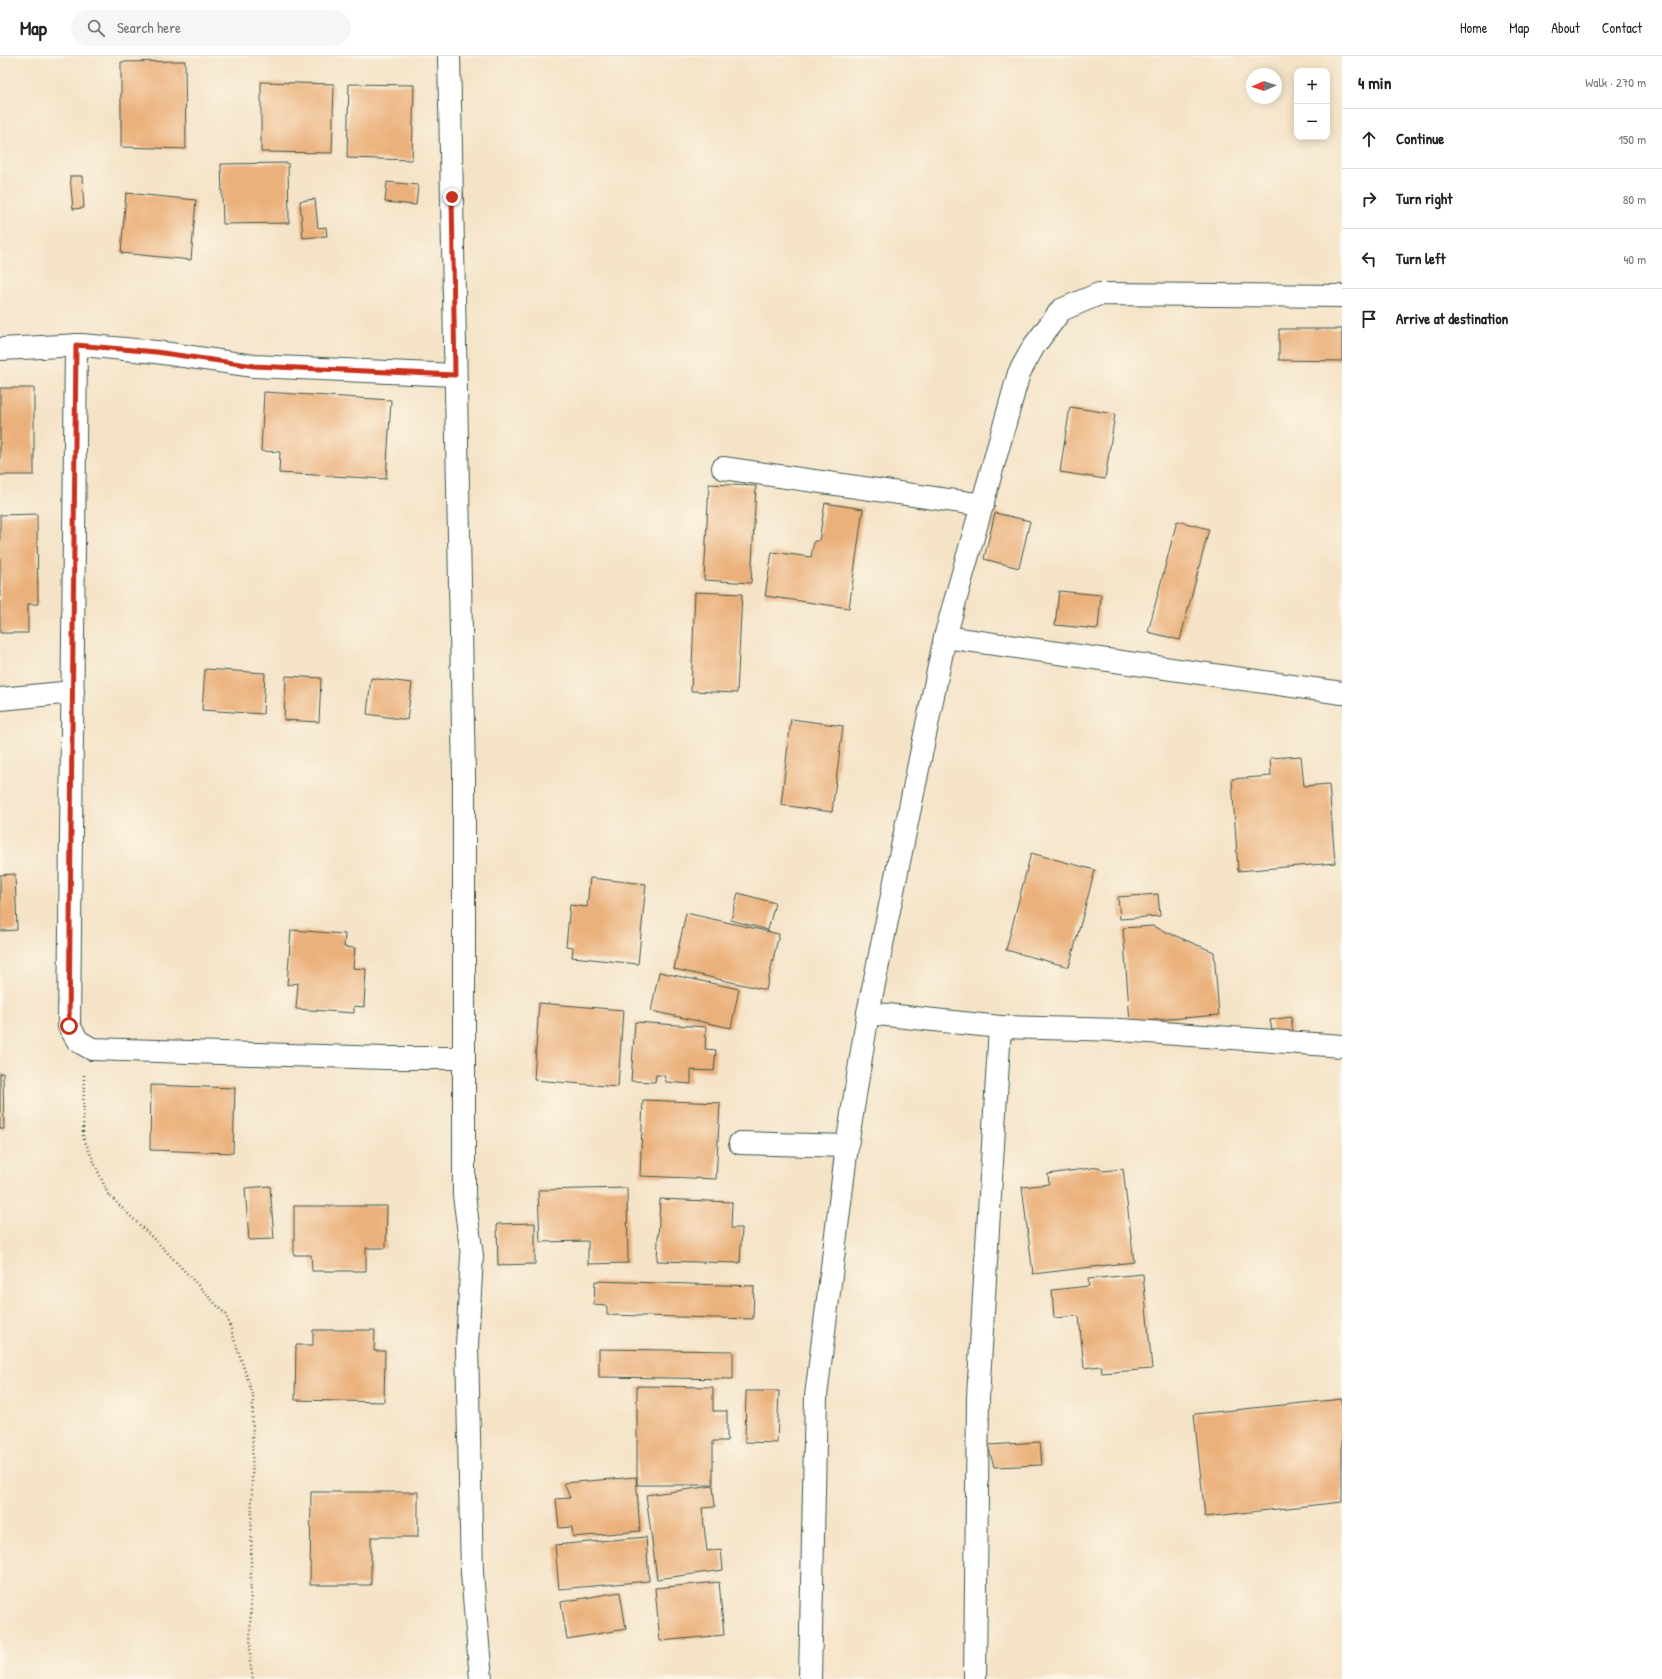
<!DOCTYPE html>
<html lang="en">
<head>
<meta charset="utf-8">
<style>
	body { margin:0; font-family:"Patrick Hand",sans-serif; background:#f6f6f6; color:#222 }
	.controls { position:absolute; right:12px; top:12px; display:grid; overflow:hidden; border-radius:8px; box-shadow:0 2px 10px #0003 }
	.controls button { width:36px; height:36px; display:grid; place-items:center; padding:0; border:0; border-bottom:1px solid #e0e0e0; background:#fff; color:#222; font:20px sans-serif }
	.compass { position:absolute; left:1246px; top:12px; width:36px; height:36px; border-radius:50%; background:#fff; box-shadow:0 2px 10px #0003; rotate:267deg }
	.stop { position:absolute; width:12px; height:12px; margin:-9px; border:3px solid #c8321e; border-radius:50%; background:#fff }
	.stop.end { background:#c8321e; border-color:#fff; box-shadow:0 1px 4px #0008 }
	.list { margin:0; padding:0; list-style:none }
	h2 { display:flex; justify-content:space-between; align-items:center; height:52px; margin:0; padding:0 16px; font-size:17px }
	h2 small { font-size:13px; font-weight:400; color:#767676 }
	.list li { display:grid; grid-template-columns:26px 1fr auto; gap:12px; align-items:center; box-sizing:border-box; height:60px; padding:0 16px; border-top:1px solid #e0e0e0 }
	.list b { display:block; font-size:15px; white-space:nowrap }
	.list em { font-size:13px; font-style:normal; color:#767676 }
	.icon { flex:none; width:22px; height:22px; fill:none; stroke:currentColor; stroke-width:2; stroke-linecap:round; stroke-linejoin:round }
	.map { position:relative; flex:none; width:1342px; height:1623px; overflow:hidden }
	header { display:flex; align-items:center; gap:24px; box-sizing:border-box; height:56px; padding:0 20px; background:#fff; border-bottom:1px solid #e0e0e0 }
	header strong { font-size:19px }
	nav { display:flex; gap:22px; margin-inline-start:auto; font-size:14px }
	.search { width:280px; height:36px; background:#f6f6f6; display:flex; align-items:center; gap:10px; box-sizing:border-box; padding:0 14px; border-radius:22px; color:#767676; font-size:15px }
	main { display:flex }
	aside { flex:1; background:#fff }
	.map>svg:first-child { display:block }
	.building { fill:#ebb17b }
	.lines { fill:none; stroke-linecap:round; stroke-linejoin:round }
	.street-casing { stroke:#3f564a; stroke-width:24 }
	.path { stroke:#3f564a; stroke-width:2.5; stroke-dasharray:1 3; stroke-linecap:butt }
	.street { stroke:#fff; stroke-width:22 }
	.route { stroke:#c8321e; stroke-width:5 }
</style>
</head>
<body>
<header>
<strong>Map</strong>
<div class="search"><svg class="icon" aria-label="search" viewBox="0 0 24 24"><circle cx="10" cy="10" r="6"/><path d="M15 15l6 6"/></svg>Search here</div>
<nav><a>Home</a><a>Map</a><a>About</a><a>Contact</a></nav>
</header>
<main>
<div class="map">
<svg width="1342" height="1623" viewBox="0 0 1342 1623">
	<rect width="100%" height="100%" fill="#fcf5e5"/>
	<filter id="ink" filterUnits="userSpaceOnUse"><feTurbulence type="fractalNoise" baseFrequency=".025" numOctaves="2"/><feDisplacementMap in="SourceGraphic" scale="8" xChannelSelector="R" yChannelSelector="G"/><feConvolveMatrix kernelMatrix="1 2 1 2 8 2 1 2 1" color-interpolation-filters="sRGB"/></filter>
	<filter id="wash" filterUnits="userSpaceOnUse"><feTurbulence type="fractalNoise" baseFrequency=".012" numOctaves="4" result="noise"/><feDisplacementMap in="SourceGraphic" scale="16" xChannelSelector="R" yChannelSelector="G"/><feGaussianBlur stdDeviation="0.9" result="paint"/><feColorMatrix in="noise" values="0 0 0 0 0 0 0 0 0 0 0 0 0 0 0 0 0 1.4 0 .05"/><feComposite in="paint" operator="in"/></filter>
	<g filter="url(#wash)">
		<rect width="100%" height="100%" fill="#f4e3c7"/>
		<g id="blocks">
			<g class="building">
				<polygon points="185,5 186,93 121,91 121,6"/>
				<polygon points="261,26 334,28 332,97 261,96"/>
				<polygon points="349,28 414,29 412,104 347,102"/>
				<polygon points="288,107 289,167 223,168 221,108"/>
				<polygon points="70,120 82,120 84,152 73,153"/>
				<polygon points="387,126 418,129 416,149 385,146"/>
				<polygon points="126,137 196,144 191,204 121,197"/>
				<polygon points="315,143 318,172 326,171 327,180 303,182 300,145"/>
				<polygon points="1279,273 1342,273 1342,305 1279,304"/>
				<rect x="0" y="332" width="34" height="87"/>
				<polygon points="264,336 391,344 386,423 279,417 280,396 261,395"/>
				<polygon points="1070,351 1115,358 1105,423 1060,416"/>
				<polygon points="709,428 756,430 751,527 704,524"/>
				<polygon points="825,447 863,453 849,552 765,540 772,496 811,501 814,485 819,485"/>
				<polygon points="995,457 1030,465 1019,512 984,503"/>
				<polygon points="37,458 38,548 28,548 28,577 0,577 0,459"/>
				<polygon points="1177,465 1209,473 1180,584 1148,576"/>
				<polygon points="1059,535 1101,539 1098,573 1055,569"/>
				<polygon points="695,536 742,538 737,637 691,635"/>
				<polygon points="205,613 265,617 263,658 202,654"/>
				<polygon points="286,620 321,622 319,666 284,664"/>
				<polygon points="371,622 412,627 407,664 367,658"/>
				<polygon points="791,663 843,670 832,756 781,749"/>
				<polygon points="1301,700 1304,730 1329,728 1335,807 1238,815 1232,723 1271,720 1270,702"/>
				<polygon points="1031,797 1095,814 1069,911 1006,894"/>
				<polygon points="15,818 17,874 0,875 0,819"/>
				<polygon points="590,822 646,828 638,908 572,901 573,891 566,890 570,849 587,851"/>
				<polygon points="738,837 775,847 768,874 731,864"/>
				<polygon points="1158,838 1160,860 1120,863 1118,841"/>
				<polygon points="686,857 779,878 766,934 674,913"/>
				<polygon points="1152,870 1214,896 1219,959 1130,966 1123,872"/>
				<polygon points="291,874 345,878 344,891 355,892 353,912 366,913 364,951 354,950 354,957 296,953 298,927 287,929"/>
				<polygon points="659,916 739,933 731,972 651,955"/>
				<polygon points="539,947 623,954 618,1031 534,1024"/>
				<polygon points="1291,961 1293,976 1273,979 1270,964"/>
				<polygon points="635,966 706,971 705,993 716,994 714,1015 691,1014 691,1028 666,1026 664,1019 656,1019 655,1026 631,1025"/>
				<polygon points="0,1017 3,1017 4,1073 0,1073"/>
				<polygon points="151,1029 235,1032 233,1097 150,1094"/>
				<polygon points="643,1044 720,1047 716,1123 640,1120"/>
				<polygon points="1099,1111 1103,1115 1123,1113 1134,1206 1033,1218 1022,1131 1049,1128 1048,1118"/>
				<polygon points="270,1130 274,1183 249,1184 245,1132"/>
				<polygon points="627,1132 628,1207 588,1208 588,1185 540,1186 538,1134"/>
				<polygon points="660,1143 732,1146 731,1172 742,1172 740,1207 657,1205"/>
				<polygon points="294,1150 387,1150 386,1192 366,1192 366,1215 312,1215 311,1199 294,1199"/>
				<polygon points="535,1167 535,1208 498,1209 497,1168"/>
				<polygon points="1143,1218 1152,1313 1102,1317 1101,1310 1084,1312 1079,1260 1054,1262 1052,1234 1089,1230 1088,1223"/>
				<polygon points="595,1225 754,1230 753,1263 607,1259 607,1250 594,1249"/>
				<polygon points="313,1274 375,1274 374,1295 385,1295 384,1346 295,1344 296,1289 313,1289"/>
				<polygon points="599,1293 733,1295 733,1323 599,1321"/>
				<polygon points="637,1330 713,1331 713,1355 727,1355 727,1385 713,1385 713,1429 637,1429"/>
				<polygon points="746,1335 779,1335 777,1387 745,1386"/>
				<polygon points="1342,1343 1342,1446 1205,1461 1194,1358"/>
				<polygon points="1040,1386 1042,1409 994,1411 988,1389"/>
				<polygon points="636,1421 640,1475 573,1481 572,1471 559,1472 556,1443 570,1442 564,1427"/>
				<polygon points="713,1430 715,1451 702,1452 707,1495 721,1493 723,1514 657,1523 646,1439"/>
				<polygon points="311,1436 418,1436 418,1481 371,1481 371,1529 310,1529"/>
				<polygon points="646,1481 649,1525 559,1533 555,1489"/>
				<polygon points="719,1526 724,1579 660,1585 655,1532"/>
				<polygon points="620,1536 626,1573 567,1583 561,1546"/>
			</g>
		</g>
	</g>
	<g filter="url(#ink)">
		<use href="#blocks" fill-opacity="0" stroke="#3f564a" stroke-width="1"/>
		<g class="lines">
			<g class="street-casing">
				<g id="street">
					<polyline points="449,0 464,719 464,1139 472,1200 467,1289 472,1517 481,1623"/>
					<polyline points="76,289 69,970 78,985 92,993 385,1002 464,1002"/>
					<polyline points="0,293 82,289 156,296 254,310 455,319"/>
					<polyline points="723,412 983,449"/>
					<polyline points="945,581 1342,637"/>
					<polyline points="0,643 73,636"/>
					<polyline points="868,957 1000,971 1121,974 1342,990"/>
					<polyline points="740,1087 847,1090"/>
					<polyline points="810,1623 816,1340 847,1090 868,957 945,581 1019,317 1034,290 1061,254 1099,238 1342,240"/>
					<polyline points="975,1623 978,1341 1000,971"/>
				</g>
			</g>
			<polyline class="path" points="84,1019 83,1081 108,1138 164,1193 226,1259 253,1339 250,1606 253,1623"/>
			<use href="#street" class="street"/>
		</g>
	</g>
	<g class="lines" filter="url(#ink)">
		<polyline class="route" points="69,970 76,289 156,296 254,310 455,319 452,141"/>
	</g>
</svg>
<div class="controls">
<button>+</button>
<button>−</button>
</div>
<svg class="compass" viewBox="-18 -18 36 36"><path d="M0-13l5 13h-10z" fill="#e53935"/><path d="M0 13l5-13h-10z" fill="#767676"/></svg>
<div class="stop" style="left:69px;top:970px"></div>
<div class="stop end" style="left:452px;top:141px"></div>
</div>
<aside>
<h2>4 min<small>Walk · 270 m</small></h2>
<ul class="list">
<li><svg class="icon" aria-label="ahead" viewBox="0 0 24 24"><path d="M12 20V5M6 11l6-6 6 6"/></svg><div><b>Continue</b></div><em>150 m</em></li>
<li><svg class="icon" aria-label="right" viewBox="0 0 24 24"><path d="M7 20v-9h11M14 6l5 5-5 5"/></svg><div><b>Turn right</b></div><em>80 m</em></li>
<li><svg class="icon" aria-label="left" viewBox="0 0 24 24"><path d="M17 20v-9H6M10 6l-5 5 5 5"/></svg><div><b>Turn left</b></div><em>40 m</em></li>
<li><svg class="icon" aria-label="arrive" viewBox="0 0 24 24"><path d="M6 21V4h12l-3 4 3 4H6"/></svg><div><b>Arrive at destination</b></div></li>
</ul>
</aside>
</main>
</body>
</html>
